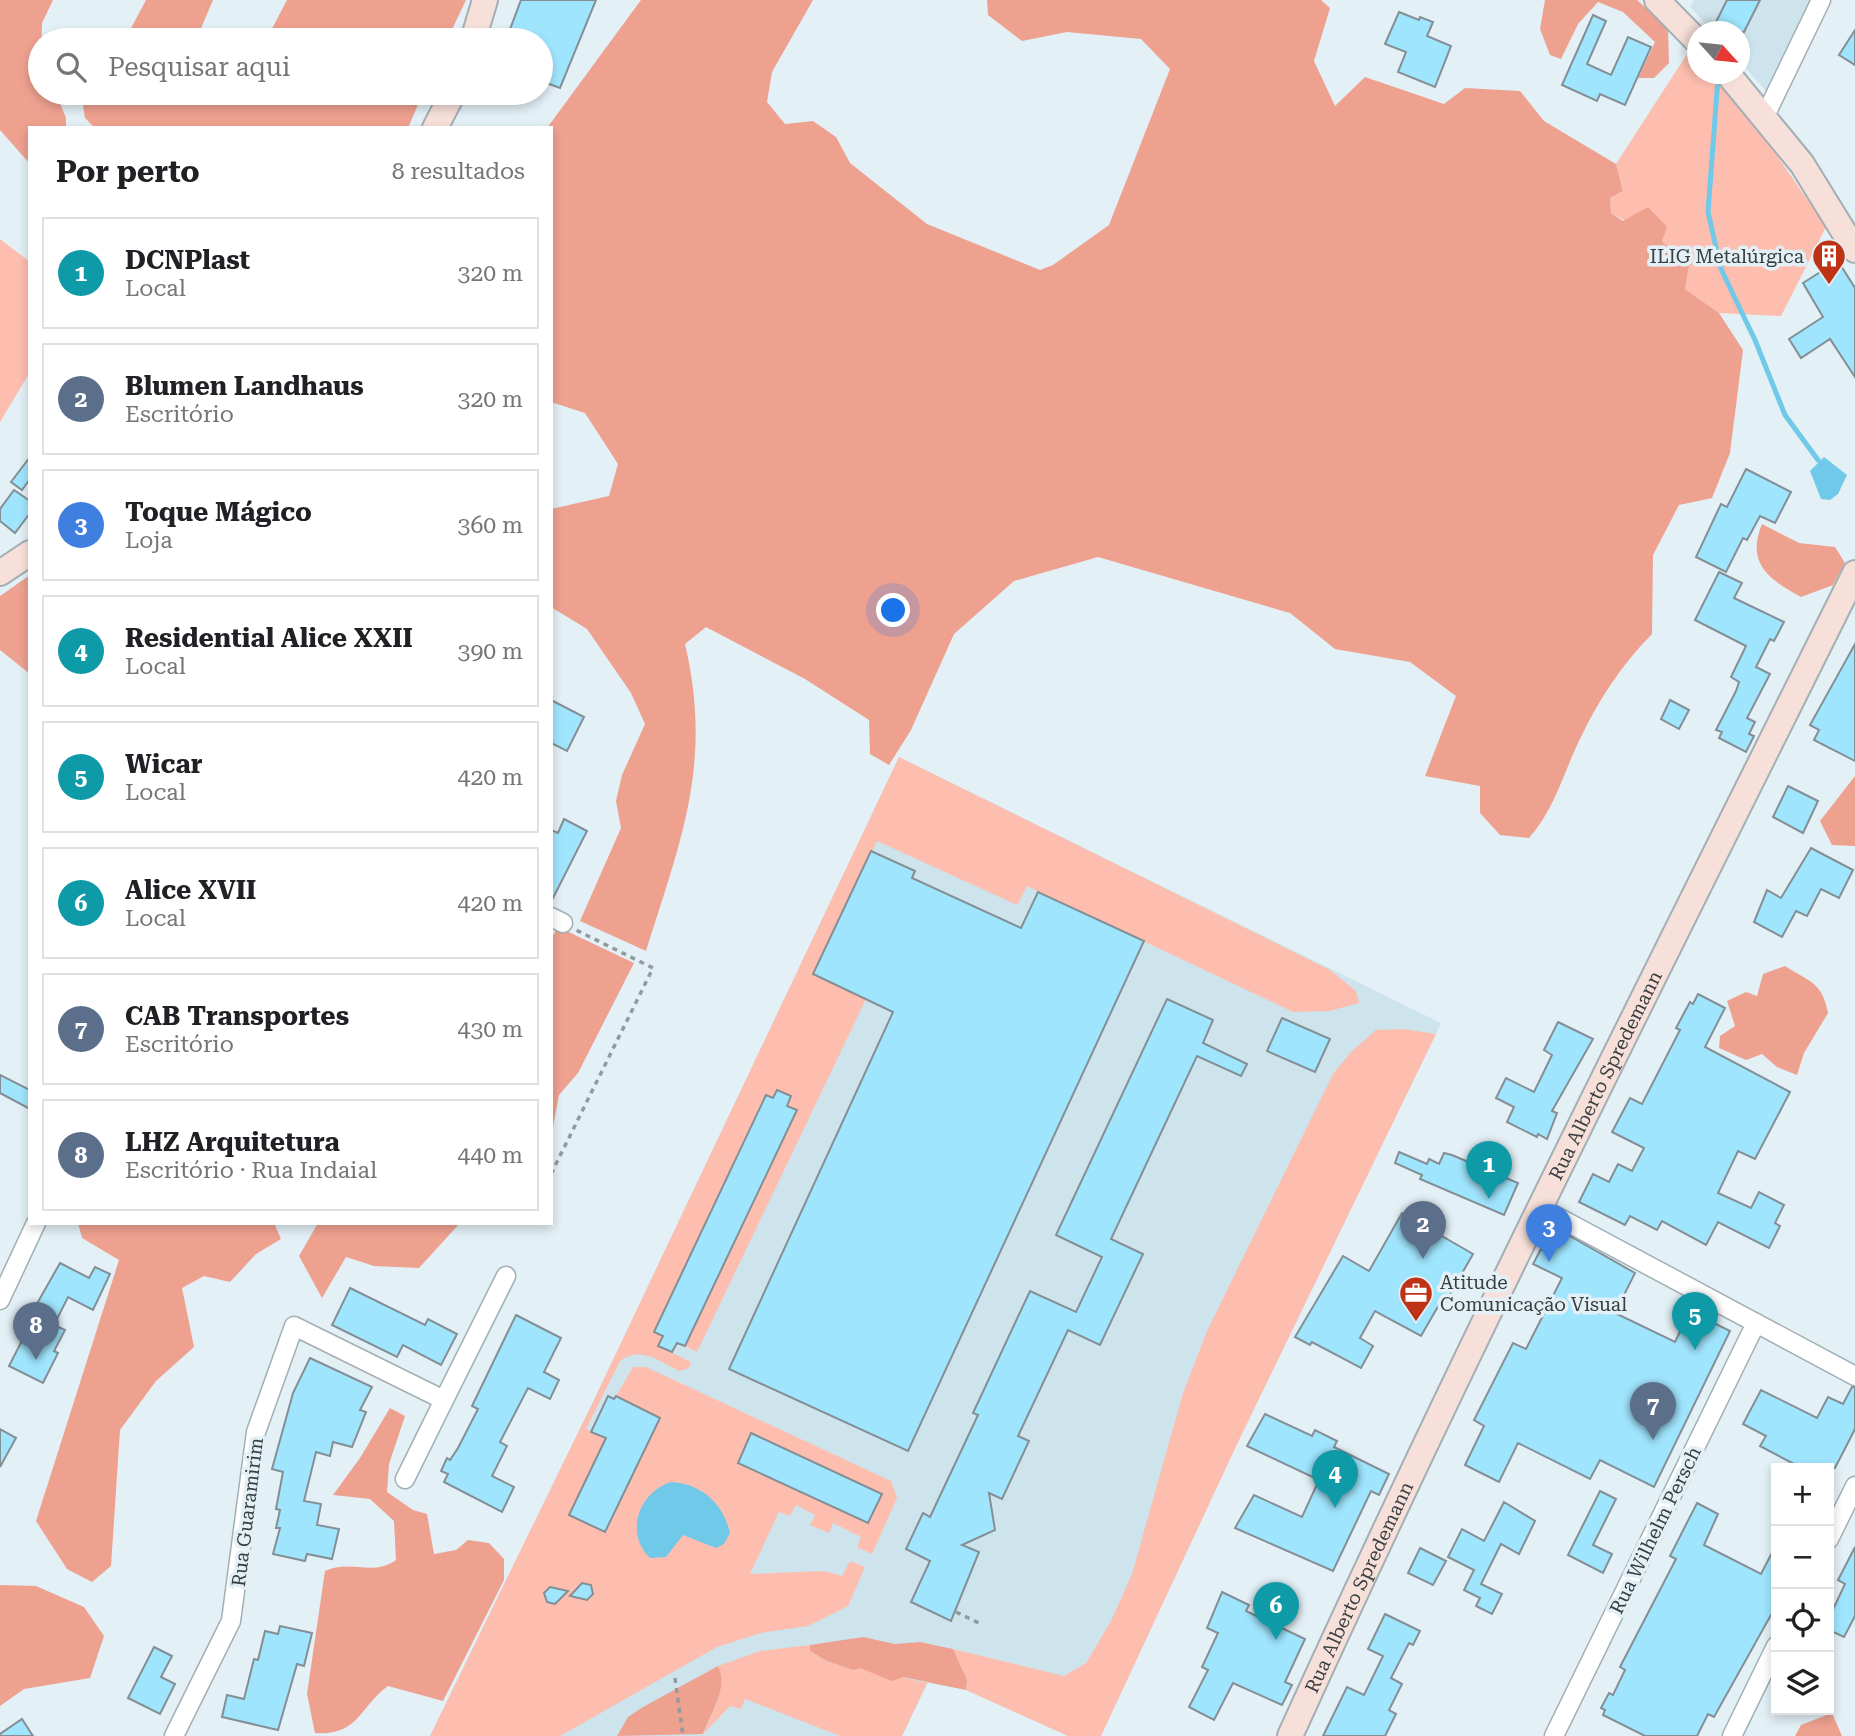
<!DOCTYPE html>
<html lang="pt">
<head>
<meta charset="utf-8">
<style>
	body { margin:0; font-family:"Roboto Serif",serif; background:#f6f6f6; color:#202124 }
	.controls { position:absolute; right:21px; bottom:21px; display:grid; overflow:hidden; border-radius:0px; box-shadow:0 4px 10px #0003 }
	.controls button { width:63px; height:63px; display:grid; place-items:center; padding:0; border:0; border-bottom:2px solid #e0e0e0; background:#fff; color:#202124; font:35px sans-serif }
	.compass { position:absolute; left:1687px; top:21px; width:63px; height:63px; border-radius:50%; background:#fff; box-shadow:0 4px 10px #0003; rotate:117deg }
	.you { position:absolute; left:894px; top:611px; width:24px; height:24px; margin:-18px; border:5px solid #fff; border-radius:50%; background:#1a73e8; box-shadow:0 0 0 10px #1a73e833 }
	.badge { display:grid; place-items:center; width:46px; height:46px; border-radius:50%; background:#0f766e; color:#fff; font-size:23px; font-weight:700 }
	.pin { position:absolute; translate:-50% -58px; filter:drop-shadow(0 2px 4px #0008) }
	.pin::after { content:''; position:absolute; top:37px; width:24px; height:21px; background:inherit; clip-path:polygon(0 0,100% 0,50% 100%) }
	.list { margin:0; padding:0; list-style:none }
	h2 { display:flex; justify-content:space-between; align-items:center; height:91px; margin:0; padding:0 28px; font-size:30px }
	h2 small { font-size:23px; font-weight:400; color:#757577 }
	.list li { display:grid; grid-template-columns:46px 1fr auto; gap:21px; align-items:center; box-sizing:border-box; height:112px; margin:0 14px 14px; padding:0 14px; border:2px solid #e0e0e0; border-radius:0px }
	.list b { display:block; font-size:26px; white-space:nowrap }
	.list p { margin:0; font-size:23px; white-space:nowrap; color:#757577 }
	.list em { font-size:23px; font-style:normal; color:#757577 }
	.icon { flex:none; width:38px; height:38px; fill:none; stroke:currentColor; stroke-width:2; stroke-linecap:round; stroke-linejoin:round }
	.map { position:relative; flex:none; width:1855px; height:1736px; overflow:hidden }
	.search { position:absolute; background:#fff; box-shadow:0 4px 10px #0003; left:28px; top:28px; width:525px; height:77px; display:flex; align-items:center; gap:18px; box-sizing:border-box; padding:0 24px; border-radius:38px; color:#757577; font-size:26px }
	.panel { position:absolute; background:#fff; box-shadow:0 4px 10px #0003; left:28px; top:126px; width:525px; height:1099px; border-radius:0px }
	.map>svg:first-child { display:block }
	.built { fill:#cee4ec }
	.green { fill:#fdbdaf }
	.forest { fill:#efa190 }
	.water { fill:#70c9e8 }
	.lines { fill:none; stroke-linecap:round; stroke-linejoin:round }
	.stream { stroke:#70c9e8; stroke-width:5 }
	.building { fill:#a0e5fe; stroke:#838f94; stroke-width:2 }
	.street-casing { stroke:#a2afb4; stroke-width:21 }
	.secondary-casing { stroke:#a2afb4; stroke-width:28 }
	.path { stroke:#919a9e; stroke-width:3.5; stroke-dasharray:5 5; stroke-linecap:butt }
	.street { stroke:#fff; stroke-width:18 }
	.secondary { stroke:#f8e0da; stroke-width:24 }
	.labels { text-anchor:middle; stroke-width:7; stroke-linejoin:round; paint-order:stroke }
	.poi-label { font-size:19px; fill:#393e40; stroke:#e3f0f6; text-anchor:end }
	.street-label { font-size:19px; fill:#393e40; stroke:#e3f0f6 }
</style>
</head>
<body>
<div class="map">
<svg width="1855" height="1736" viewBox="0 0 1855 1736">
	<rect width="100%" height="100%" fill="#e3f0f6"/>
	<g class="built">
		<polygon points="1694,0 1812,0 1767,92 1740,62 1740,32 1712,31 1690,7"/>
		<polygon points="899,757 1441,1023 1238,1442 1101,1736 1068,1736 966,1690 928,1683 902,1736 430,1736 593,1402"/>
	</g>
	<g class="green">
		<polygon points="1689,51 1697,60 1698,74 1709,74 1756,125 1826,227 1781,316 1719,313 1685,289 1689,266 1662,241 1611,213 1610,198 1623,191 1616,164"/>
		<polygon points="0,239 30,262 30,372 0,422"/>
		<path d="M899,757L1330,970L1356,991L1359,1003L1329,1011L1293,1012L1027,886L1017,905L877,841L813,974L866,999L697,1352L685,1346L797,1110L787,1106L791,1096L778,1090L773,1098L766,1095L658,1346L691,1362L689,1368L679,1371C658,1360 641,1346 620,1361L586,1429L606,1438L569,1514L606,1532L660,1418L616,1396L633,1367H646L891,1481L897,1498L872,1554L857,1547L861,1537L833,1523L829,1533L810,1525L815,1515L796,1505L790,1516L779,1512L750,1574L824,1571L842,1576L850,1561L865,1567L848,1606L808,1626L761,1633L717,1647L560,1736H430L593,1402Z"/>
		<polygon points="1404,1029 1436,1034 1238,1442 1101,1736 1068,1736 966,1690 967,1680 953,1649 1064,1676 1086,1663 1111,1621 1132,1574 1183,1393 1207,1331 1333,1074 1351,1052 1376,1030"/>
		<path d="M810,1645V1651L827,1661L853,1670L860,1668L927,1683L902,1736H840L745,1699L741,1709L730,1706L703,1734C712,1712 728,1689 718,1666L760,1651Z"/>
	</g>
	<g class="forest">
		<polygon points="0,0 53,0 42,23 40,93 56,93 66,118 66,128 30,128 30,164 0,130"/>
		<polygon points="146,0 213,0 196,40 114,40 129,32"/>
		<polygon points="287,0 466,0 447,40 266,40"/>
		<path d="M641,0H813L772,72L767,102L785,124L813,121L836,137L850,163L927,224L1040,270L1053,265L1109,225L1170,69L1141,39L1067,32L1022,41L988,15L987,0H1321L1330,8L1314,61L1335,106L1365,77L1444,104L1465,88L1520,91L1544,121L1616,164L1623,191L1610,198L1611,213L1623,221L1648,207L1667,227L1662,241L1689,266L1685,289L1719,313L1743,350L1730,453L1712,498L1679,505L1653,555L1652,634C1623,663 1599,699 1581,737C1563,773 1556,807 1529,838L1500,835L1480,813V786L1425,776L1456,696L1410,662L1335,649L1290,613L1098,557L1014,581L954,634L911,730L889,765L870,754L869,720L805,679L706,627L685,644C713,763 681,840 646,951L580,921L621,828L616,801L622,775L645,724L631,693L587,629L551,607V509L609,496L618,464L585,413L551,402V128H547Z"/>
		<polygon points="1545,0 1637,0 1668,28 1669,63 1654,78 1638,78 1655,42 1623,12 1598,2 1578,24 1561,59 1550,55 1540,29"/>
		<polygon points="81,93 423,93 408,128 95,128 85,118"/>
		<path d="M1762,524L1799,543L1835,547L1845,563L1833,585L1801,597C1768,579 1746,563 1762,524Z"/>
		<polygon points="30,575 30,674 0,650 0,596"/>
		<polygon points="1855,776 1855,846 1832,845 1820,821"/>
		<polygon points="558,927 634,963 578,1073 559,1095 551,1137 551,939"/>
		<path d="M1785,966C1809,982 1822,981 1828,1013L1804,1053L1797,1075L1777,1067L1762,1054L1746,1060L1719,1048L1720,1036L1735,1026L1727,1001L1746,992L1757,996L1763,974Z"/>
		<polygon points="78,1223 274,1223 281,1239 256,1254 230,1282 204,1276 182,1288 194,1347 156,1381 120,1430 111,1566 92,1582 67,1569 36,1521 119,1260 82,1238"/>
		<polygon points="318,1223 460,1223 419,1268 374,1266 346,1257 322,1298 299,1256"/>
		<path d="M390,1408L405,1416L389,1464L387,1492L413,1510L427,1514L434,1554L456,1550L468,1540L489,1543L504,1559V1580L443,1701L388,1686C359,1707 359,1736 315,1733L307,1694L325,1571C351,1559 372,1577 396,1560L394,1521L370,1499L333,1495L360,1458Z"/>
		<polygon points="0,1585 36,1586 84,1607 104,1636 90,1678 24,1689 0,1706"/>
		<polygon points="863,1637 895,1644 920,1642 953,1649 967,1680 966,1690 903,1677 892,1681 860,1668 853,1670 827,1661 810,1651 810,1645"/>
		<path d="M718,1666C729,1688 711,1712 703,1734L617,1736L628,1717L643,1707Z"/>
		<polygon points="1832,1713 1842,1736 1795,1736 1801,1725"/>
	</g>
	<g class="water">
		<polygon points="1824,457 1847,475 1838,494 1830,500 1821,499 1810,471"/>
		<path d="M671,1482C702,1484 723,1503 730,1533L724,1544L716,1548L683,1535L666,1557L650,1558C624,1533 639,1492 671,1482Z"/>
	</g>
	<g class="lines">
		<polyline class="stream" points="1718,78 1708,212 1721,269 1755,340 1785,415 1818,460"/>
	</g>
	<g class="building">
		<polygon points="521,0 596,0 560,88 541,81 541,40 506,40"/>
		<polygon points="1727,0 1760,0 1744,32 1725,32 1714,26"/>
		<polygon points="1399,12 1419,20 1420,17 1433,22 1427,36 1451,46 1435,87 1398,72 1406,52 1385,44"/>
		<polygon points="1593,15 1606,21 1587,64 1611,75 1628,37 1651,47 1625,105 1600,94 1597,101 1562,85"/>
		<polygon points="1855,30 1855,65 1839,55"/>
		<polygon points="1838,261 1855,288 1855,377 1830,339 1801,358 1789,339 1823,317 1803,283"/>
		<polygon points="30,457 30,479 22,490 11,482"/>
		<polygon points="1746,469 1791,492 1775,523 1760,516 1747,540 1743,538 1726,572 1696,557 1721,504 1727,507"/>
		<polygon points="14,490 30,501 30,513 15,533 0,521 0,509"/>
		<polygon points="1719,572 1742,583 1734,598 1784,622 1774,641 1770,639 1756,667 1770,674 1747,718 1755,722 1749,734 1754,736 1746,752 1719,738 1722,732 1716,730 1736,691 1739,682 1731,677 1746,646 1695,620"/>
		<polygon points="1855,644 1855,761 1814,740 1819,730 1810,725"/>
		<polygon points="551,700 584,717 567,751 551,743"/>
		<polygon points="1670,700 1689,710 1679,729 1661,719"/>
		<polygon points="1788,786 1818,801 1803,833 1773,817"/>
		<polygon points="564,819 587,831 551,902 551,830 558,833"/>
		<polygon points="1811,848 1853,870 1839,898 1821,889 1807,916 1796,911 1782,937 1754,922 1767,890 1781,898"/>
		<polygon points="871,851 915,871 912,878 1021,928 1038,892 1144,941 908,1451 729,1369 893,1012 813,974"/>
		<polygon points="1698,994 1725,1008 1705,1047 1790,1092 1755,1159 1738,1151 1718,1193 1751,1208 1759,1192 1784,1205 1775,1223 1780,1226 1769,1248 1718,1222 1706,1245 1662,1221 1657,1230 1630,1216 1625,1225 1579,1202 1593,1174 1609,1182 1618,1164 1632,1171 1644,1148 1612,1132 1630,1098 1642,1104 1680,1030 1676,1028 1690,1002 1693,1004"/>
		<polygon points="1167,999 1213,1020 1203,1043 1247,1064 1241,1076 1197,1056 1111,1239 1143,1254 1100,1345 1068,1330 1018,1436 1029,1441 1002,1499 989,1493 995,1530 962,1545 979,1552 951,1621 911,1602 930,1561 906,1549 923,1513 930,1517 978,1415 973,1413 1030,1291 1076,1312 1102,1257 1056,1235"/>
		<polygon points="1282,1018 1330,1039 1315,1072 1267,1051"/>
		<polygon points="1558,1022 1593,1039 1552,1111 1557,1113 1547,1139 1538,1134 1537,1137 1507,1122 1514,1107 1496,1098 1506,1078 1534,1092 1552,1055 1544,1050"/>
		<polygon points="0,1075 30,1090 30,1109 0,1093"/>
		<polygon points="777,1090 791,1096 787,1106 797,1110 685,1346 677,1343 672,1352 658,1346 663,1336 654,1332 766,1095 773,1098"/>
		<polygon points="1399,1152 1427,1164 1429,1159 1439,1164 1444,1153 1452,1155 1518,1183 1504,1215 1420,1179 1422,1175 1395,1163"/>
		<polygon points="1402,1213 1473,1254 1444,1305 1440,1303 1421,1336 1375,1311 1360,1338 1373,1346 1361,1368 1312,1342 1310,1345 1295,1337 1343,1256 1369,1271"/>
		<polygon points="1561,1231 1635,1273 1615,1313 1675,1342 1690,1311 1730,1331 1654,1487 1600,1460 1590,1479 1518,1443 1499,1482 1465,1465 1484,1426 1474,1420 1513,1343 1526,1349 1562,1278 1533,1264 1541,1249 1550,1253"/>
		<polygon points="60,1263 89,1278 95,1267 110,1274 93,1310 68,1297 54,1325 65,1330 54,1351 58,1353 43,1383 9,1366 30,1325 26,1323"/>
		<polygon points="350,1288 425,1325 428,1319 457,1334 441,1365 403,1345 397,1357 332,1325"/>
		<polygon points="516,1315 561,1338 544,1372 559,1380 550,1399 528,1388 500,1442 507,1446 492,1476 514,1487 502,1512 444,1482 448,1474 441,1471 447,1458 450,1460 458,1448 478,1409 472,1406"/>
		<polygon points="310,1358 372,1387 360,1410 366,1412 352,1447 333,1442 330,1456 316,1452 304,1501 321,1504 317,1525 339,1529 332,1559 307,1554 305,1561 273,1554 280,1528 276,1528 280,1510 276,1509 283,1472 272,1469 293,1393"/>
		<polygon points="1852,1387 1855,1387 1855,1429 1835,1468 1792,1468 1794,1464 1760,1446 1766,1436 1743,1424 1761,1390 1817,1418 1828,1397 1843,1404"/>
		<polygon points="608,1396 614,1399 616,1396 660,1418 605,1532 569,1515 606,1438 591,1432"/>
		<polygon points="1265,1414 1312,1436 1315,1430 1337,1441 1334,1447 1389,1474 1379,1495 1371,1491 1333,1571 1235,1528 1254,1495 1302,1517 1319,1480 1247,1446"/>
		<polygon points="0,1429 16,1438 0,1467"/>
		<polygon points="751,1433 882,1494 868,1523 738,1463"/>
		<polygon points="1600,1491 1616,1499 1593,1545 1612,1554 1603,1573 1568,1555"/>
		<polygon points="1504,1502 1535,1521 1519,1554 1501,1544 1481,1584 1502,1594 1492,1614 1476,1606 1480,1598 1464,1590 1474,1570 1448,1557 1462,1529 1484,1541"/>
		<polygon points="1697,1503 1718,1514 1704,1545 1761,1574 1776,1545 1776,1606 1714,1717 1708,1714 1697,1736 1645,1736 1603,1715 1605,1710 1601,1708 1609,1693 1613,1695 1625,1670 1620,1667 1676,1559 1670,1556"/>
		<polygon points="1855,1547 1855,1616 1844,1637 1829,1630 1829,1618 1845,1584 1838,1580"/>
		<polygon points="1420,1548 1446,1561 1433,1585 1408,1573"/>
		<polygon points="582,1583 591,1585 593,1594 587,1600 570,1596"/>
		<polygon points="550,1587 568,1591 555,1604 547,1602 544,1593"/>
		<polygon points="1222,1592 1249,1605 1246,1611 1305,1639 1285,1682 1292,1685 1282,1705 1233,1683 1214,1720 1189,1707 1208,1670 1202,1667 1218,1633 1207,1628"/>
		<polygon points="1385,1614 1420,1631 1413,1645 1409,1643 1391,1678 1402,1684 1389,1710 1396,1714 1385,1736 1323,1736 1347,1687 1364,1695 1383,1656 1368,1649"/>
		<polygon points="280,1626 312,1633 304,1666 297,1664 278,1730 222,1717 227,1695 244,1699 254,1659 258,1660 265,1631 278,1634"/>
		<polygon points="154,1647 172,1656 161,1677 175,1684 160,1714 128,1698"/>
		<polygon points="22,1719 33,1736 0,1736 0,1734"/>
	</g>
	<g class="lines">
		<g class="street-casing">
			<g id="street">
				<polyline points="1765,116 1821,0"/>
				<polyline points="551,917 563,923"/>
				<polyline points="1539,1207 1855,1376"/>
				<polyline points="0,1300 36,1223"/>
				<polyline points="444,1400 506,1276"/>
				<polyline points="1829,1539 1855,1486"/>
				<polyline points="174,1736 231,1621 256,1432 294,1326 444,1400 405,1479"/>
				<polyline points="1554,1736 1756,1323"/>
				<polyline points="1732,1736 1776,1646"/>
			</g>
		</g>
		<g class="secondary-casing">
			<g id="secondary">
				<polyline points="1657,0 1698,42"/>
				<polyline points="473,40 485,0"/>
				<polyline points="1728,74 1802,164 1855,250"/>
				<polyline points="435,128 453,93"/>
				<polyline points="0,573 30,553"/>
				<path id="s1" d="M1290,1736C1468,1343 1663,959 1855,573"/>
			</g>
		</g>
		<g class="path">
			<polyline points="551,1174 653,968 576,930"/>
			<polyline points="956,1612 983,1625"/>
			<polyline points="675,1678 683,1736"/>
		</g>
		<use href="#street" class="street"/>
		<use href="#secondary" class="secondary"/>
	</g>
	<defs>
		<g id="building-pin" transform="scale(1.75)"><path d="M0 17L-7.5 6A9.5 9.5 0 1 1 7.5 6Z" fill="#be3316" stroke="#e3f0f6"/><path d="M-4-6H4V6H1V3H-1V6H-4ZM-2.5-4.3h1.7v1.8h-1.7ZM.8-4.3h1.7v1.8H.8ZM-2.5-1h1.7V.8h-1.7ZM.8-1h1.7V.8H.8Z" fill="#fff"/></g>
		<g id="office-pin" transform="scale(1.75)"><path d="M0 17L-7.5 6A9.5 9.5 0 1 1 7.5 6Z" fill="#be3316" stroke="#e3f0f6"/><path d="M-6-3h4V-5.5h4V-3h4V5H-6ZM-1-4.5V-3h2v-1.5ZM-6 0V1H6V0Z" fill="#fff"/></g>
	</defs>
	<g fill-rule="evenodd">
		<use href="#building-pin" x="1829" y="256"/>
		<use href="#office-pin" x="1416" y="1293"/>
	</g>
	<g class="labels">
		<g class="poi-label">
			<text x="1804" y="263">ILIG Metalúrgica</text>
			<text x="1440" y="1289" text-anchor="start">Atitude<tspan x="1440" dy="22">Comunicação Visual</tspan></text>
		</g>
		<g class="street-label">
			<text dy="7" stroke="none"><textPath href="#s1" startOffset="732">Rua Alberto Spredemann</textPath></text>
			<text transform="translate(247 1512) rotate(-83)" y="7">Rua Guaramirim</text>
			<text transform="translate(1655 1530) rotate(-64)" y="7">Rua Wilhelm Persch</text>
			<text dy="7" stroke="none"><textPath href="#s1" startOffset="164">Rua Alberto Spredemann</textPath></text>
		</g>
	</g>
</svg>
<div class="controls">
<button>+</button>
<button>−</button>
<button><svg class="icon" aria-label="locate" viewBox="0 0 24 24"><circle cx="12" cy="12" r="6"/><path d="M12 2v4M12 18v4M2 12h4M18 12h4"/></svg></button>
<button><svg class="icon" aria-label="layers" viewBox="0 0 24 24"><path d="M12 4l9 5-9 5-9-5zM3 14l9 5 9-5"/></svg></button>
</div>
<svg class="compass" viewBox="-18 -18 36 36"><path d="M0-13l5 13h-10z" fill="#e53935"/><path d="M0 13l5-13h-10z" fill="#757577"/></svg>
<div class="you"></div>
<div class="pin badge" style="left:1489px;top:1199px;background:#0f9aa8">1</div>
<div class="pin badge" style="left:1423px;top:1259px;background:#5c6f8a">2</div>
<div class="pin badge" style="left:1549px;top:1262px;background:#3f7fe0">3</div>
<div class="pin badge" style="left:1335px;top:1508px;background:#0f9aa8">4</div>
<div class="pin badge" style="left:1695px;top:1350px;background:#0f9aa8">5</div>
<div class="pin badge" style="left:1276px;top:1640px;background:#0f9aa8">6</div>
<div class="pin badge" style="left:1653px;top:1440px;background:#5c6f8a">7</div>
<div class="pin badge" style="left:36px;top:1360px;background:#5c6f8a">8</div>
<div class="search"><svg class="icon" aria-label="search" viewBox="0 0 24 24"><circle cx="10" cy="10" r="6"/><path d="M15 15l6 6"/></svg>Pesquisar aqui</div>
<section class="panel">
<h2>Por perto<small>8 resultados</small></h2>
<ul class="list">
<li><span class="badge" style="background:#0f9aa8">1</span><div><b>DCNPlast</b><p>Local</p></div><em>320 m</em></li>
<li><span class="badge" style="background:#5c6f8a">2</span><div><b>Blumen Landhaus</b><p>Escritório</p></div><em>320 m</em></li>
<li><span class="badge" style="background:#3f7fe0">3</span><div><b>Toque Mágico</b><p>Loja</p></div><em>360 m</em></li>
<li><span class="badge" style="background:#0f9aa8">4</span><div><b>Residential Alice XXII</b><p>Local</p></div><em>390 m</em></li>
<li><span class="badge" style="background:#0f9aa8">5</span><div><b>Wicar</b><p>Local</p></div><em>420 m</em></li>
<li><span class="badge" style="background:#0f9aa8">6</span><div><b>Alice XVII</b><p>Local</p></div><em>420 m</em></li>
<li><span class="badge" style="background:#5c6f8a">7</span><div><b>CAB Transportes</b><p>Escritório</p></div><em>430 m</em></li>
<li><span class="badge" style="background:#5c6f8a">8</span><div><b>LHZ Arquitetura</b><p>Escritório · Rua Indaial</p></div><em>440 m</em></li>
</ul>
</section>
</div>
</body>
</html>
